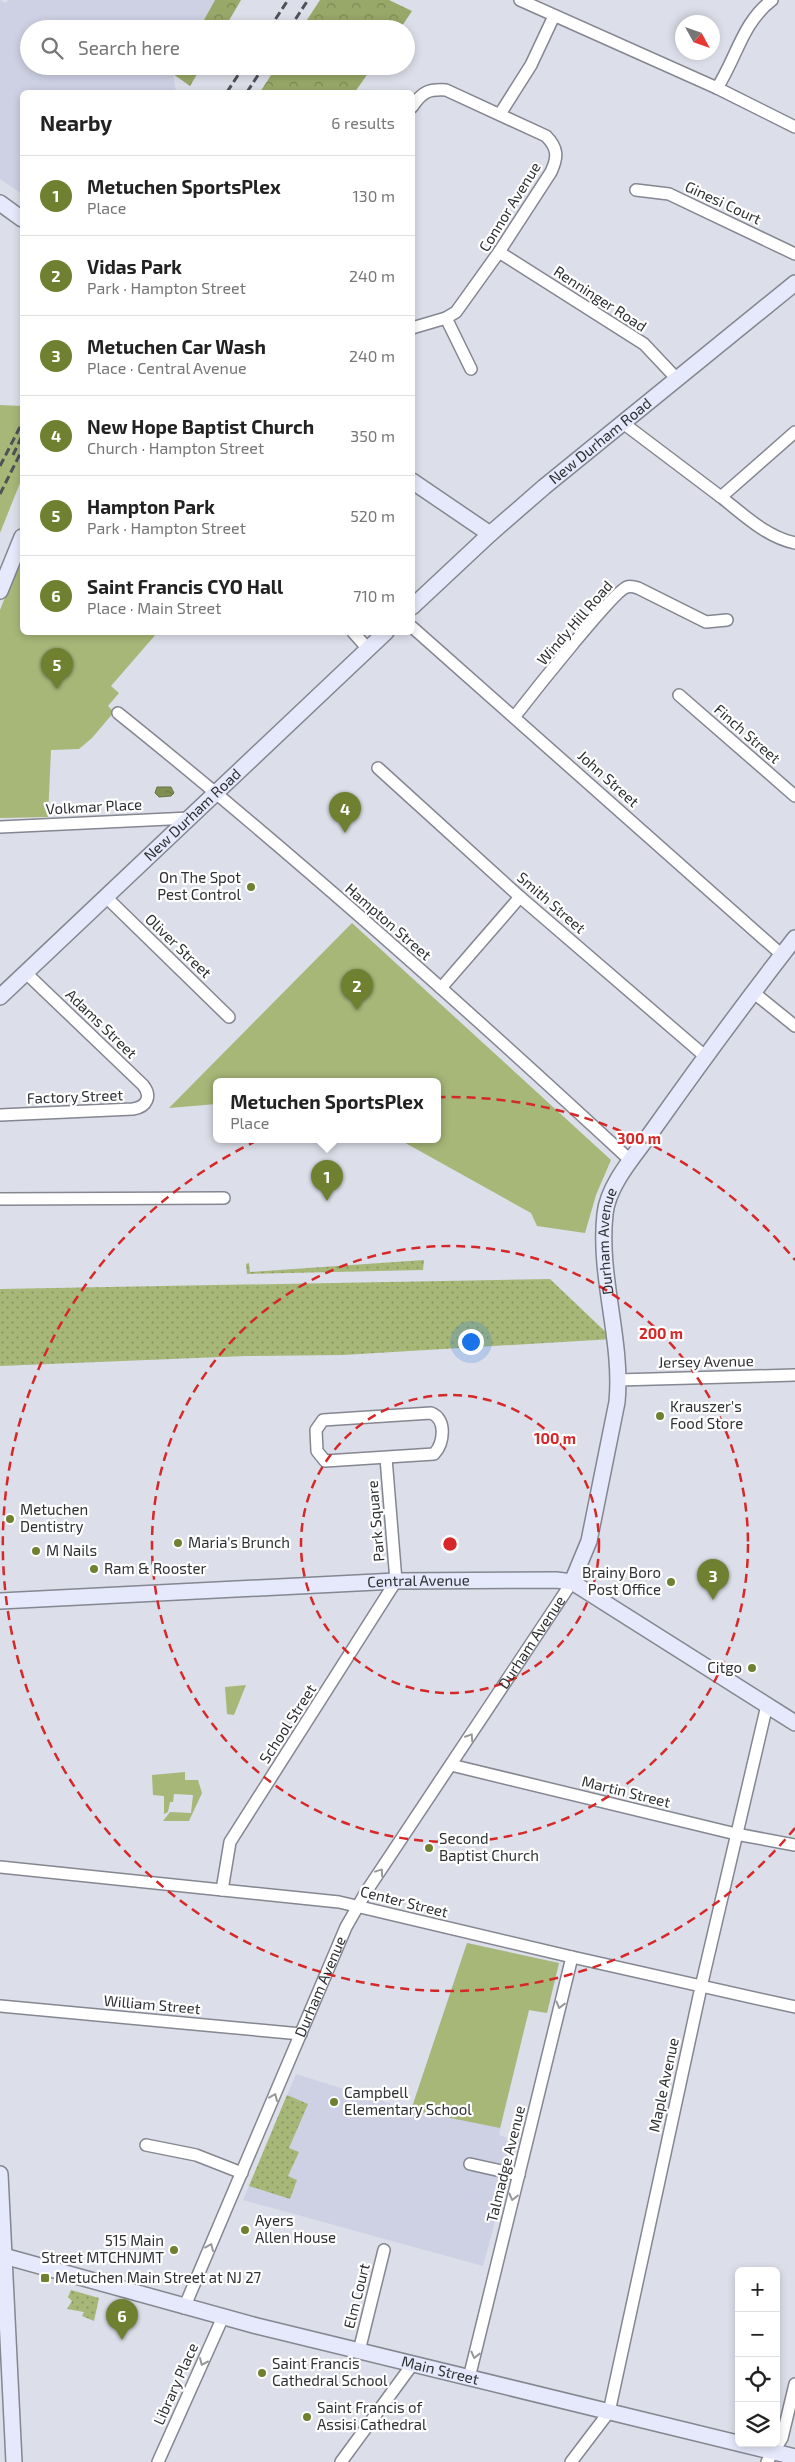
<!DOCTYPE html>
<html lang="en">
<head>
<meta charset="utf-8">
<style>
	body { margin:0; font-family:"Exo 2",sans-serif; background:#f6f6f6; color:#222 }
	.controls { position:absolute; right:15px; bottom:15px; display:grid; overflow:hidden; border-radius:8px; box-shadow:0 2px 8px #0003 }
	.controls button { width:45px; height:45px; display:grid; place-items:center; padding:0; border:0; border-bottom:1px solid #e0e0e0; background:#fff; color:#222; font:25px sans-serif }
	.compass { position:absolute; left:675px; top:15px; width:45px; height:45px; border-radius:50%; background:#fff; box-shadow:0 2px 8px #0003; rotate:130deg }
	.you { position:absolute; left:470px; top:1341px; width:18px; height:18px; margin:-12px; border:4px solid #fff; border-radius:50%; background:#1a73e8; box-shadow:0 0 0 8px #1a73e833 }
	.badge { display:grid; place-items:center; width:32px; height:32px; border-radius:50%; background:#6f8130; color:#fff; font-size:16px; font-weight:700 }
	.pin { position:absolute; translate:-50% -41px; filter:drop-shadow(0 1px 2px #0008) }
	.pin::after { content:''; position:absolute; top:26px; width:18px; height:15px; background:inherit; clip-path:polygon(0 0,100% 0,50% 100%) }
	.popup { position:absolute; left:213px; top:1078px; width:228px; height:65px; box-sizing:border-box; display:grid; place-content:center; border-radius:8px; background:#fff; filter:drop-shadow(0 1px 4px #0005); font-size:16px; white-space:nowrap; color:#767676 }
	.popup b { font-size:19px; color:#222 }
	.popup::after { content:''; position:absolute; left:50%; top:100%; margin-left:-10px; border:10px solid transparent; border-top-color:#fff }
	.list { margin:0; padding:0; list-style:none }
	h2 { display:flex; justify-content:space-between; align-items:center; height:65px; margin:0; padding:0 20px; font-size:21px }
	h2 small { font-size:16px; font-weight:400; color:#767676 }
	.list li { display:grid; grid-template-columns:32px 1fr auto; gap:15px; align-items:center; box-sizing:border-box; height:80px; padding:0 20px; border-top:1px solid #e0e0e0 }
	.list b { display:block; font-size:19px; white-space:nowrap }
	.list p { margin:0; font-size:16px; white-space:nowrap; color:#767676 }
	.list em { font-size:16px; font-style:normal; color:#767676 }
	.icon { flex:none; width:28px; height:28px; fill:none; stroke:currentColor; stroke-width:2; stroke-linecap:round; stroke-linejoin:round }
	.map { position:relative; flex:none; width:795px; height:2462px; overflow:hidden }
	.search { position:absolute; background:#fff; box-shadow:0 2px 8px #0003; left:20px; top:20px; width:395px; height:55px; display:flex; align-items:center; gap:12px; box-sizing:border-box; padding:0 18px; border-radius:28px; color:#767676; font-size:19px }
	.panel { position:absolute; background:#fff; box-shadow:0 2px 8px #0003; left:20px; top:90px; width:395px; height:545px; border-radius:8px }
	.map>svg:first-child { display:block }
	.built { fill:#ced1e4 }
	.grass { fill:url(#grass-dots) }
	.forest { fill:url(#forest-crowns) }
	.park { fill:#a7b778 }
	.water { fill:url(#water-ripples); stroke:#687349 }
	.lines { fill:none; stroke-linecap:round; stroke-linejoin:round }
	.street-casing { stroke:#848690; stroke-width:14 }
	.secondary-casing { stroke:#848690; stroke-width:18 }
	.street { stroke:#fff; stroke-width:11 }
	.secondary { stroke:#e6e9fb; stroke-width:15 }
	.rail { stroke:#505156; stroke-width:3; stroke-dasharray:8 4; stroke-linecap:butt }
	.oneway { stroke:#97989a }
	.ring { fill:none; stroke:#d62828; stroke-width:2.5; stroke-dasharray:9 6 }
	.poi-dot { fill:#6f8130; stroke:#fff; stroke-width:2 }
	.labels { text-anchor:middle; stroke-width:4.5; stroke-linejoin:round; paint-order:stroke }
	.street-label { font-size:15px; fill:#2f3034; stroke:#fff }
	.poi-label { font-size:15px; fill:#2f3034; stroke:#fff; text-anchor:start }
	.centre { fill:#d62828; stroke:#fff; stroke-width:2.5 }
	.ring-label { font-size:15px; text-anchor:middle; font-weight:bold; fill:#d62828; stroke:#fff; stroke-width:4.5; stroke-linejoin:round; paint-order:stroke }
</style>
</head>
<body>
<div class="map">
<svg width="795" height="2462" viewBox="0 0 795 2462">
	<defs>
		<pattern id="grass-dots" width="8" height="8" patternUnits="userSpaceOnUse" patternTransform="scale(1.25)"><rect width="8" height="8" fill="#a7b778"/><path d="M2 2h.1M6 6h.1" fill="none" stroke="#889563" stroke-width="1.8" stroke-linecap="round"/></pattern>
		<pattern id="forest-crowns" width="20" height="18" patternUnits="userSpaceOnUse" patternTransform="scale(1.25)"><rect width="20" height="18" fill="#98a868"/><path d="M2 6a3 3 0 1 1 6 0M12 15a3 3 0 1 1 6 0" fill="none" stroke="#7c8956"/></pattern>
		<pattern id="water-ripples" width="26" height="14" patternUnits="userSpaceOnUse" patternTransform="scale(1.25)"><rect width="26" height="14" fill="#819052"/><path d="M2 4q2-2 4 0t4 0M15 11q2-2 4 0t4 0" fill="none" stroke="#6a7645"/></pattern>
	</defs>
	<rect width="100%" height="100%" fill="#dcdee9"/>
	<g class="built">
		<polygon points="0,0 6,3 8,0 215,0 199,29 29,29 29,66 177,66 173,74 176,92 22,92 22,194 0,179"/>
		<polygon points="467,1943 559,1963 547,2013 529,2010 499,2135 517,2141 483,2266 243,2200 296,2074 411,2110"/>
	</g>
	<g class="grass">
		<polygon points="424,1260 423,1270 247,1274 246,1264 249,1263 250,1272"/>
		<polygon points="550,1279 613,1339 343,1355 245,1356 0,1366 0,1289"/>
		<polygon points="287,2095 308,2104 289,2148 299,2152 288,2176 297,2180 290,2199 249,2186"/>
		<polygon points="71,2290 99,2298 94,2321 82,2316 84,2312 67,2309 72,2301 68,2297"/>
	</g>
	<g class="forest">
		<polygon points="215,0 241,0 224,29 199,29"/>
		<polygon points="320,0 389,0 412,11 400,29 301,29"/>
		<polygon points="177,66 202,66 190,86 173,74"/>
		<polygon points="277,66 373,66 355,92 260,92"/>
	</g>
	<g class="park">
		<polygon points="0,405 22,406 22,478 0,533"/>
		<polygon points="22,554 22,632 157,633 111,686 119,693 108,706 114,712 92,738 79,749 51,750 48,817 0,818 0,610"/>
		<polygon points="352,923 611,1160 596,1195 585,1233 537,1226 531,1213 400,1140 437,1140 437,1082 217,1082 217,1104 169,1108"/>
		<polygon points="246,1685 234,1715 227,1714 225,1687"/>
		<polygon points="185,1772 185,1780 198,1780 202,1793 189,1821 163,1821 170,1812 191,1813 193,1795 174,1794 173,1802 170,1802 168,1812 164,1814 164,1796 153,1795 152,1775"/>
		<polygon points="467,1943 559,1963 547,2013 529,2010 500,2128 411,2110"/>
	</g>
	<polygon class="water" points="171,787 174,793 171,796 159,797 155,793 157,787"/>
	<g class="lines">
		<g class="street-casing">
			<g id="street">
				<polyline points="520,0 717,88 795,127"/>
				<path d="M717,88C737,57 742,23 772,0"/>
				<path d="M412,107C422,92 428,89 446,90L546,136C558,148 558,157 551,172L499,252L456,312L446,318L412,328"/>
				<polyline points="500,114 531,65 554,16"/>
				<polyline points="636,190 669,194 795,254"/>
				<polyline points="499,252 644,344 677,379"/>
				<polyline points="446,318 471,369"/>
				<polyline points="623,423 721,497"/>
				<path d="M795,432L721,497C743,514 766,537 795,543"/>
				<polyline points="412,627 782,955"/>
				<polyline points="353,632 368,649"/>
				<polyline points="679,695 795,796"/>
				<path d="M118,713C295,855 465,1007 631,1161"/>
				<path d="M515,716C529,698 614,590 627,587C630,586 635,587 638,588L706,622L727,620"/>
				<polyline points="378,768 520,897 706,1057"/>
				<polyline points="0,827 190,818"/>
				<polyline points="106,897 229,1017"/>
				<polyline points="441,988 520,897"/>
				<polyline points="753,992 795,1026"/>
				<path d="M0,1115L133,1109C147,1107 152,1096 143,1085L26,973"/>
				<polyline points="0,1199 224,1198"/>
				<polyline points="618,1380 795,1375"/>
				<path d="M431,1413C447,1419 444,1443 434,1454L325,1461L317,1451L316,1430L323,1420Z"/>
				<polyline points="451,1765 736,1834 795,1845"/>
				<polyline points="0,1867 339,1902 572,1957 795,2007"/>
				<polyline points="222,1890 230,1842 396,1581 386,1458"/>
				<polyline points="0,2006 301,2034"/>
				<polyline points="146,2145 196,2155 242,2173"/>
				<polyline points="470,2164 519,2175"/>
				<path id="s1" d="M184,2308L346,1927L366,1892L572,1582"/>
				<polyline points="359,2351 384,2250"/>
				<polyline points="469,2378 572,1957"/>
				<polyline points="158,2462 223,2317"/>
				<polyline points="341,2462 412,2365"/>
				<polyline points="571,2462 609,2412 701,1987 767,1705"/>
				<polyline points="767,2462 782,2438 795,2384"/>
			</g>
		</g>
		<g class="secondary-casing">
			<g id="secondary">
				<polyline points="0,203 22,219"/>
				<polyline points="412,481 490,534"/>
				<polyline points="0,591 22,537"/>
				<path id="s2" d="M412,607L490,534L544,487L795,283"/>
				<path id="s3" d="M0,997L386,632"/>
				<path id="s4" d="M572,1582L589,1541L617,1402C623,1340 598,1277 605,1214C608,1184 636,1154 653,1130C699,1065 746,1001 795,938"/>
				<path id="s5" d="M0,1601L396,1581L556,1580L572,1582L795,1723"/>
				<polyline points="0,2174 14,2462"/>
				<path id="s6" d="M0,2255L257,2326L795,2457"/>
			</g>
		</g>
		<use href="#street" class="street"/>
		<use href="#secondary" class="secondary"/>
		<g class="rail">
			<polyline points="269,29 288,0"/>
			<polyline points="289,29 308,0"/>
			<polyline points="227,92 244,66"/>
			<polyline points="247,92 264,66"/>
			<polyline points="13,455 22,436"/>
			<polyline points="0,466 22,423"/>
			<polyline points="0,494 22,450"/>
		</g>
	</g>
	<defs><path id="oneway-chevron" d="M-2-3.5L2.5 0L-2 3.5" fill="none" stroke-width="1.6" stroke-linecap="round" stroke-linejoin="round" transform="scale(1.25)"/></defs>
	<g class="oneway">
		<use href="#oneway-chevron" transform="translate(470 1737) rotate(-57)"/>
		<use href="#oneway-chevron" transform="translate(380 1872) rotate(-56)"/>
		<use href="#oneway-chevron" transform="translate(560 2005) rotate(104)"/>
		<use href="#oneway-chevron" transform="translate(274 2097) rotate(-67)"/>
		<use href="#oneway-chevron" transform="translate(513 2197) rotate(104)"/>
		<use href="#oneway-chevron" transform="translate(210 2247) rotate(-67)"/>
		<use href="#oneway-chevron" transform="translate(475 2355) rotate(104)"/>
		<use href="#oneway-chevron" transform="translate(203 2362) rotate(114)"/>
	</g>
	<g class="ring">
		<circle cx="450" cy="1544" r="149"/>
		<circle cx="450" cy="1544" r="298"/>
		<path d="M795 1828A447 447 0 1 1 795 1260"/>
	</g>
	<g class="poi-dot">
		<circle cx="251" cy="887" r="5"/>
		<circle cx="660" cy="1416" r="5"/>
		<circle cx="10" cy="1519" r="5"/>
		<circle cx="178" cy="1543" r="5"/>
		<circle cx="36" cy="1551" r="5"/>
		<circle cx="94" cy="1569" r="5"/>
		<circle cx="671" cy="1582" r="5"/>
		<circle cx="752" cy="1668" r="5"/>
		<circle cx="429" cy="1848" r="5"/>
		<circle cx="334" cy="2102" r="5"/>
		<circle cx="245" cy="2230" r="5"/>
		<circle cx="174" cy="2250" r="5"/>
		<rect x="40" y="2273" width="10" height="10" rx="2.5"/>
		<circle cx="262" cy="2373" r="5"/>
		<circle cx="307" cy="2417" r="5"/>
	</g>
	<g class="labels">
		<g class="street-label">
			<text transform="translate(723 203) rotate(25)" y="5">Ginesi Court</text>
			<text transform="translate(510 207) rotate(-58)" y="5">Connor Avenue</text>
			<text transform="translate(600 299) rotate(33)" y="5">Renninger Road</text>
			<text dy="5" stroke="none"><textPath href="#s2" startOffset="251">New Durham Road</textPath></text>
			<text transform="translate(575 623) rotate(-49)" y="5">Windy Hill Road</text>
			<text transform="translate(747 734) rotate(41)" y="5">Finch Street</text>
			<text transform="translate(608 779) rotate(42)" y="5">John Street</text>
			<text transform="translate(94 807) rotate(-3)" y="5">Volkmar Place</text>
			<text dy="5" stroke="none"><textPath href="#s3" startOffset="265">New Durham Road</textPath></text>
			<text transform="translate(551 903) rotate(41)" y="5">Smith Street</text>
			<text transform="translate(388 922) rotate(41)" y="5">Hampton Street</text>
			<text transform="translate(178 946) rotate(44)" y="5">Oliver Street</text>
			<text transform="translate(101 1024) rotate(44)" y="5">Adams Street</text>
			<text transform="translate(75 1097) rotate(-2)" y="5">Factory Street</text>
			<text dy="5" stroke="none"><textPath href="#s4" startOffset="348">Durham Avenue</textPath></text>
			<text transform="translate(706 1362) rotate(-1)" y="5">Jersey Avenue</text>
			<text transform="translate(376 1521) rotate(-95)" y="5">Park Square</text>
			<text dy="5" stroke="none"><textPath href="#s5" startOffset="419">Central Avenue</textPath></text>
			<text dy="5" stroke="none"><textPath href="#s1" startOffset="754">Durham Avenue</textPath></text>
			<text transform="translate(288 1724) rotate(-57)" y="5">School Street</text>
			<text transform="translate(626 1792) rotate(14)" y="5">Martin Street</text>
			<text transform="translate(404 1902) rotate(14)" y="5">Center Street</text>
			<text dy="5" stroke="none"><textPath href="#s1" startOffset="349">Durham Avenue</textPath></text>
			<text transform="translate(152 2005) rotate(5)" y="5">William Street</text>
			<text transform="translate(664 2085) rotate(-78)" y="5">Maple Avenue</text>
			<text transform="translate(506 2164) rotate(-76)" y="5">Talmadge Avenue</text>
			<text transform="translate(357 2296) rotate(-76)" y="5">Elm Court</text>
			<text dy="5" stroke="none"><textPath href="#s6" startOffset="455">Main Street</textPath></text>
			<text transform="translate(176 2384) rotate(-66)" y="5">Library Place</text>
		</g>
		<g class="poi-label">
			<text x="241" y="883" text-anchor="end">On The Spot<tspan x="241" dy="17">Pest Control</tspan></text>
			<text x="670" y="1412">Krauszer's<tspan x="670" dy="17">Food Store</tspan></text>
			<text x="20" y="1515">Metuchen<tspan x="20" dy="17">Dentistry</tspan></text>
			<text x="188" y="1548">Maria's Brunch</text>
			<text x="46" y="1556">M Nails</text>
			<text x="104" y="1574">Ram &amp; Rooster</text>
			<text x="661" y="1578" text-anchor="end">Brainy Boro<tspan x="661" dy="17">Post Office</tspan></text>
			<text x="742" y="1673" text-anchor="end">Citgo</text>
			<text x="439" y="1844">Second<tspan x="439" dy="17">Baptist Church</tspan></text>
			<text x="344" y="2098">Campbell<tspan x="344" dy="17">Elementary School</tspan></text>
			<text x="255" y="2226">Ayers<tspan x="255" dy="17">Allen House</tspan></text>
			<text x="164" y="2246" text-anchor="end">515 Main<tspan x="164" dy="17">Street MTCHNJMT</tspan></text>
			<text x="55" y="2283">Metuchen Main Street at NJ 27</text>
			<text x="272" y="2369">Saint Francis<tspan x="272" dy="17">Cathedral School</tspan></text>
			<text x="317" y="2413">Saint Francis of<tspan x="317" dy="17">Assisi Cathedral</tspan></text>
		</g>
	</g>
	<circle cx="450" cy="1544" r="8" class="centre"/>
	<g class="ring-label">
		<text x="639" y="1144">300 m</text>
		<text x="661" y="1339">200 m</text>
		<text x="555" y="1444">100 m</text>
	</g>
</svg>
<div class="controls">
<button>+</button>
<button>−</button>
<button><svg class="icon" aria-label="locate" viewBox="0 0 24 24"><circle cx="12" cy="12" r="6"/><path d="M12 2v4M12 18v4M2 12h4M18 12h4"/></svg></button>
<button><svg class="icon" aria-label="layers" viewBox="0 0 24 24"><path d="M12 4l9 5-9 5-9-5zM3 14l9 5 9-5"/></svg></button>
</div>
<svg class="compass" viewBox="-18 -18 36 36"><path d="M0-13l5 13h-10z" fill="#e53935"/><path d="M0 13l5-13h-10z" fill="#767676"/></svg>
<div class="you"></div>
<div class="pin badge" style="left:327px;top:1201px">1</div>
<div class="popup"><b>Metuchen SportsPlex</b>Place</div>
<div class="pin badge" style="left:357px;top:1010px">2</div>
<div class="pin badge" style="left:713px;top:1600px">3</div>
<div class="pin badge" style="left:345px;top:833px">4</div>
<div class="pin badge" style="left:57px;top:689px">5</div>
<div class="pin badge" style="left:122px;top:2340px">6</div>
<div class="search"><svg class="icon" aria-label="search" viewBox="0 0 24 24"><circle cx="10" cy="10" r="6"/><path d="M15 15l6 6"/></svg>Search here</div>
<section class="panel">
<h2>Nearby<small>6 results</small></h2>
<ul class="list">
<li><span class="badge">1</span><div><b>Metuchen SportsPlex</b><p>Place</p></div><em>130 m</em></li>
<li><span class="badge">2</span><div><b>Vidas Park</b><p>Park · Hampton Street</p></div><em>240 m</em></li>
<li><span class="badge">3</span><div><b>Metuchen Car Wash</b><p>Place · Central Avenue</p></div><em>240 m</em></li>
<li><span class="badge">4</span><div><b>New Hope Baptist Church</b><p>Church · Hampton Street</p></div><em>350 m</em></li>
<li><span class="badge">5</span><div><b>Hampton Park</b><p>Park · Hampton Street</p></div><em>520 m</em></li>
<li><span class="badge">6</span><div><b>Saint Francis CYO Hall</b><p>Place · Main Street</p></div><em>710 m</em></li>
</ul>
</section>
</div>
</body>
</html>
